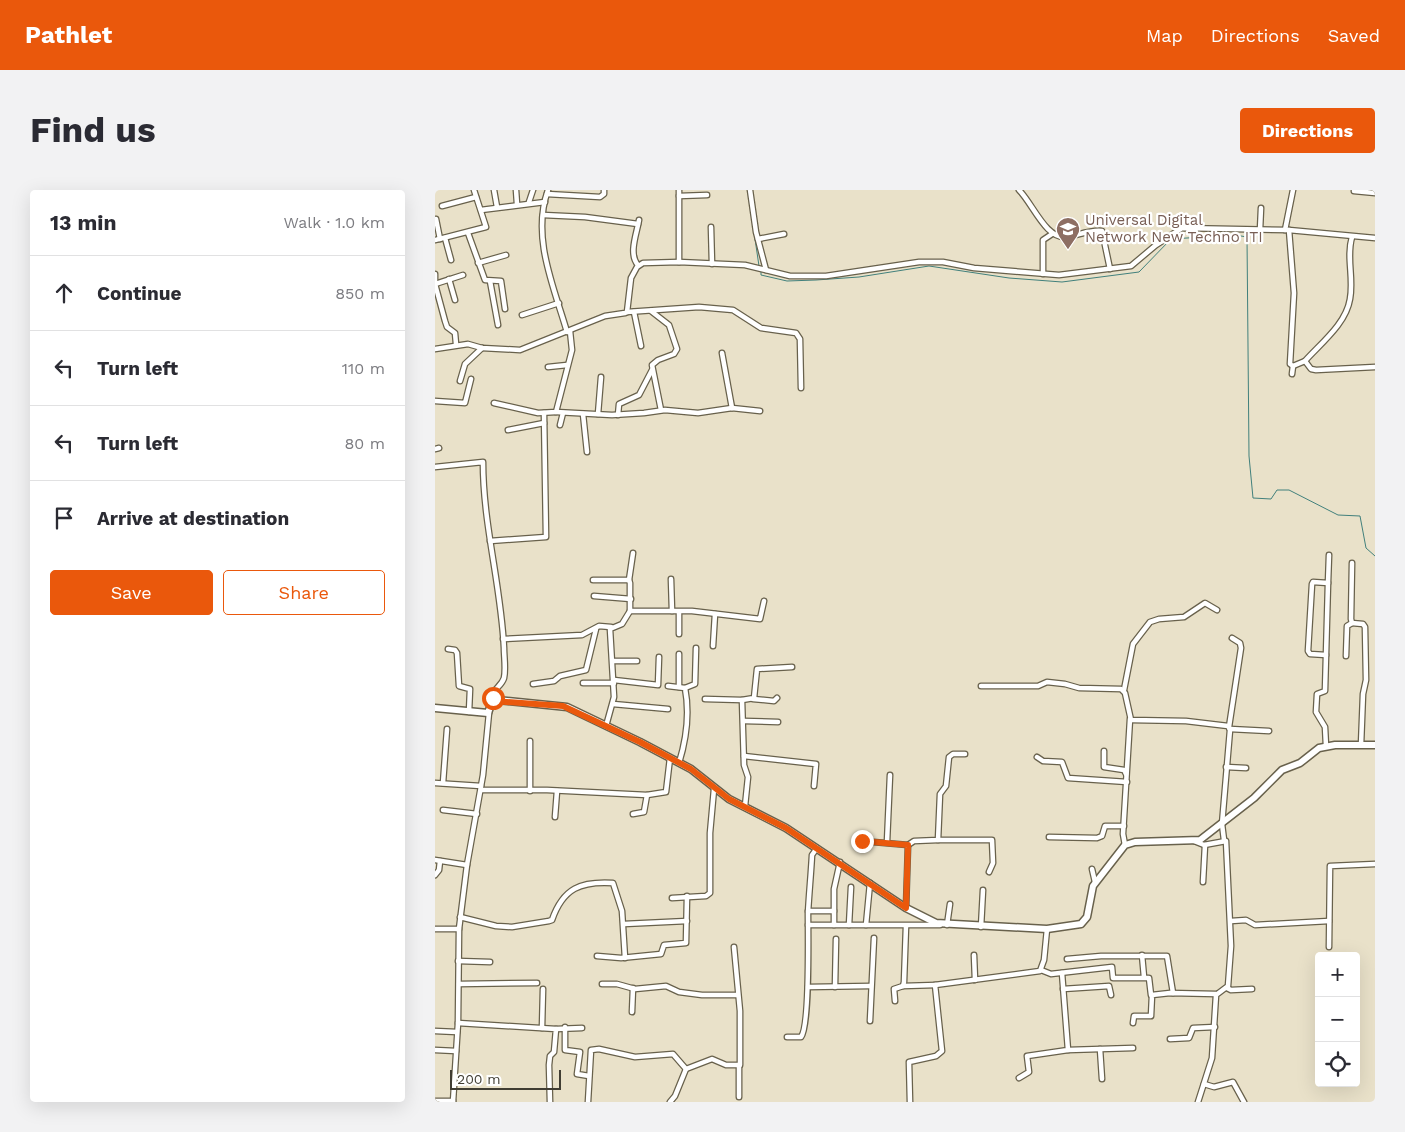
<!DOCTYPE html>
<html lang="en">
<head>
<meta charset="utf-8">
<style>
	body { margin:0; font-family:"Work Sans",sans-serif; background:#f2f2f3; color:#2b2b33 }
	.controls { position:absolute; right:15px; bottom:15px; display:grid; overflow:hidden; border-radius:5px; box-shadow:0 5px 20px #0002 }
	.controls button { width:45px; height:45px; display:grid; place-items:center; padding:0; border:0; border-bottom:1px solid #e1e1e2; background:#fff; color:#2b2b33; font:25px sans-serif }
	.scale { position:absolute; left:15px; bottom:12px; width:111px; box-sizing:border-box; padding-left:5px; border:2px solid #403d33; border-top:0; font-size:14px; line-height:18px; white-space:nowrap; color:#403d33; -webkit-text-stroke:4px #fff; paint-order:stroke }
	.stop { position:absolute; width:15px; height:15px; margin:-11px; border:4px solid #ea580c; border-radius:50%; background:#fff }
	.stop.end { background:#ea580c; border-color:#fff; box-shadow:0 1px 5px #0008 }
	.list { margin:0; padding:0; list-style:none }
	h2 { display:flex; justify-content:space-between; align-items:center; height:65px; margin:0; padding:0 20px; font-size:21px }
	h2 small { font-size:16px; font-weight:400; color:#7c7c81 }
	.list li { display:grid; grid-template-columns:32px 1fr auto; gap:15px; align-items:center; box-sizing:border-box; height:75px; padding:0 20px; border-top:1px solid #e1e1e2 }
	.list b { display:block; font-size:19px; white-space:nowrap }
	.list em { font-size:16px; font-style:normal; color:#7c7c81 }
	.actions { display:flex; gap:10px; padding:15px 20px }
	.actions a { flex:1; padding:11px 0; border:1px solid #ea580c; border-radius:5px; text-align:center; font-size:18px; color:#ea580c }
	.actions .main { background:#ea580c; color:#fff }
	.icon { flex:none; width:28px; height:28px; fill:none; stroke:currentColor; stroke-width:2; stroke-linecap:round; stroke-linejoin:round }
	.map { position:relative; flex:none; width:940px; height:912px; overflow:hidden; border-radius:5px }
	header { display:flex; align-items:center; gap:30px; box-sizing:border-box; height:70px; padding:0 25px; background:#ea580c; color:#fff }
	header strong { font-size:24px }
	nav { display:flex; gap:28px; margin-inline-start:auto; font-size:18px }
	.intro { display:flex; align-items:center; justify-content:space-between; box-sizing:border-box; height:120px; padding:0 30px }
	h1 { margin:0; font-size:35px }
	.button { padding:12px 22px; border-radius:5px; background:#ea580c; color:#fff; font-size:18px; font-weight:700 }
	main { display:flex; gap:30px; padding:0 30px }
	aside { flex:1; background:#fff; border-radius:5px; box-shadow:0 5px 20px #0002 }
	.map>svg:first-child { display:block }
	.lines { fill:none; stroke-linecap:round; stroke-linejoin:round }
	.stream { stroke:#41807c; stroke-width:1 }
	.street-casing { stroke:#68614c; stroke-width:7 }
	.secondary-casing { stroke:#68614c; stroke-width:9 }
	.street { stroke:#fff; stroke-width:4.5 }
	.secondary { stroke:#fff; stroke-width:6 }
	.route { stroke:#ea580c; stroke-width:6 }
	.labels { text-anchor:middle; stroke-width:4.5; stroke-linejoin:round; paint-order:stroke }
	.education-label { font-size:15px; fill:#785e54; stroke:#fff; text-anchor:start }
</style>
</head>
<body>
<header>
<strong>Pathlet</strong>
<nav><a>Map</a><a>Directions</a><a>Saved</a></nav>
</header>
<div class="intro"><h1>Find us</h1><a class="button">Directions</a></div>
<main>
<aside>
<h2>13 min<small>Walk · 1.0 km</small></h2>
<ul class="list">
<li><svg class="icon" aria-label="ahead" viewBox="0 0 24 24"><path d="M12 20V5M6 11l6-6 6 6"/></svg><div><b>Continue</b></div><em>850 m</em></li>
<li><svg class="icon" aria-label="left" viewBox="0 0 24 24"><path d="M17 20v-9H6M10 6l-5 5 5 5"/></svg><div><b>Turn left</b></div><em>110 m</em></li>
<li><svg class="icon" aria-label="left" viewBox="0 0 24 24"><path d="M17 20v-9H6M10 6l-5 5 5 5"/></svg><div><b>Turn left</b></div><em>80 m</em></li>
<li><svg class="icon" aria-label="arrive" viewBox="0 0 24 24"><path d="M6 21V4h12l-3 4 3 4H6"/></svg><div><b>Arrive at destination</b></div></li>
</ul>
<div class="actions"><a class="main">Save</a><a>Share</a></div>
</aside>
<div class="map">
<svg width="940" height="912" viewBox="0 0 940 912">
	<rect width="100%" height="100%" fill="#e9e1c9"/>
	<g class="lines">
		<g class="stream">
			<polyline points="315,15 324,76"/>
			<polyline points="326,82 326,85 352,91 381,90 424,87 494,76 574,88 627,92 704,82 736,49 800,45 812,47 814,266 818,308 836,309 842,300 854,300 903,325 925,326 931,358 940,366"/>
		</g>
		<g class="street-casing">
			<g id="street">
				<polyline points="59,0 62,17"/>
				<polyline points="81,0 82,14"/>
				<path d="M113,0C96,47 119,97 132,142"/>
				<polyline points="315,0 321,42 331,80"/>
				<path d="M584,0C598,14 611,50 632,47C643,45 658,39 667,41L675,79"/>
				<polyline points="919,1 940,3"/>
				<polyline points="112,4 165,7 169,4 169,0"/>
				<polyline points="244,6 272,5"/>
				<polyline points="94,12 98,0"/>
				<polyline points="7,16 41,7"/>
				<polyline points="46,20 110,12"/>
				<polyline points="108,25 150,27 203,34"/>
				<polyline points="1,29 5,49"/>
				<polyline points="276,37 277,74"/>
				<polyline points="825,40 826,18"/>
				<polyline points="850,40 858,0"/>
				<polyline points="854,40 859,103 855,174 858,176 870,171 876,179 881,180 940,177"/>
				<polyline points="33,43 50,90 66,91 70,119"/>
				<polyline points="10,48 16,70"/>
				<polyline points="323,49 349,44"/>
				<polyline points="0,50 51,37 39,0"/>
				<polyline points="244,72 244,0"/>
				<polyline points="43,73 71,65"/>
				<path d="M203,75C193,64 202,43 204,30"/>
				<polyline points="0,84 0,93"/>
				<polyline points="608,84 608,50 617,44"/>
				<polyline points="14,89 20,110"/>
				<polyline points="55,91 63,135"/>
				<polyline points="0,94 10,131 12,137 20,143 21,154"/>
				<polyline points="0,94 28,85"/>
				<polyline points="216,121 234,135 242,159 239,164 223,170 217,175 226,220"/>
				<polyline points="192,122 264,117 298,120 326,138 361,143 365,149 366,198"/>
				<polyline points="199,122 206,156"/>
				<polyline points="87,125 124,113"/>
				<polyline points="0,159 33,154 47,158 85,160 170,126 190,123 192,122 196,88 202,77 208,73 244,72 310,75 355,86 391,86 484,72 508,72 539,78 624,85 696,76 721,55 747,38 854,40 940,48"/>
				<polyline points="287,163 297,218"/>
				<path d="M870,171C886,153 911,134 915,109C919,88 911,67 917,47"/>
				<polyline points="113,177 132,175"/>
				<polyline points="857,184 858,176"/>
				<polyline points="25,191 30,174 47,158"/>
				<polyline points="0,211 30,213 36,189"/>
				<polyline points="59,213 103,223 121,222 137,160 135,141"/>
				<polyline points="121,222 177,225 209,223 230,220 263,223 297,218 325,221"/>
				<polyline points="148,224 152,262"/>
				<polyline points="163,224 166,187"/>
				<polyline points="183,225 184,214 204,205 217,180"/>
				<polyline points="125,235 128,223"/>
				<polyline points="73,240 109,233"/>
				<polyline points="0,259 4,258"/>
				<path d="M0,277L48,272C48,335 66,395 69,458C69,467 71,479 69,488C66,498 56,498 58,511"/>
				<polyline points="55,351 111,347 109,223"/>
				<polyline points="917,373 916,429 917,433 928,434 930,437 931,490 928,504 926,555"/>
				<polyline points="236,389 237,421"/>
				<polyline points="158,390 194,390 195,393 195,421 187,434 175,439 179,507 171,536"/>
				<polyline points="194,390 198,363"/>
				<polyline points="159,406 196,409"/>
				<polyline points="195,421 257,421 325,429 329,411"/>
				<polyline points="244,444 244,422"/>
				<polyline points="68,449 147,445 164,436 176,437"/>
				<polyline points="278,456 280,424"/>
				<polyline points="13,459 20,460 22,463 24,496 35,499 34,522"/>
				<polyline points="891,465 875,464 873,461 877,394 878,392 893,393 894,365"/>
				<polyline points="911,466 912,436 917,433"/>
				<polyline points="178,471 202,471"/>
				<polyline points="179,490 223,495 224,467"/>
				<polyline points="148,493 179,493"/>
				<polyline points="98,494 119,491 125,486 151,480 161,439"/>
				<path d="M233,496L250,498C255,524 252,547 244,573"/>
				<polyline points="546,496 603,496 612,492 630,494 644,498 686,499 690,503 696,530 751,531 793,536 795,540 787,634 789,650"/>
				<polyline points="244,497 244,464"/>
				<polyline points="250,498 260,494 261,458"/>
				<polyline points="689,500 698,454 715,432 724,429 749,427 770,413 782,420"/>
				<polyline points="270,509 307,510"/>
				<polyline points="318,509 339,511 342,508"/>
				<polyline points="178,514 233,519"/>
				<polyline points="309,531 343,532"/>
				<polyline points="794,537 806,458 805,453 797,448"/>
				<polyline points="795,539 834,541"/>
				<polyline points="891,556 890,537 881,522 882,504 890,501 893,393"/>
				<polyline points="669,561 669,577 689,580 691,584"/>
				<polyline points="309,566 381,574 379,596"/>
				<polyline points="602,567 608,571 627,572 633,588 692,592"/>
				<polyline points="791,577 811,578"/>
				<polyline points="0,593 46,596"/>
				<polyline points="8,593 12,539"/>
				<polyline points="46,600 112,600 212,605"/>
				<polyline points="95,601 95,551"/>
				<polyline points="310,616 313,587 309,575 307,510 319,508 322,479 357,477"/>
				<polyline points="8,620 42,624"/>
				<polyline points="198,624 209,622 212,605 231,602 235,568"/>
				<polyline points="120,627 122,601"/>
				<polyline points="614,647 662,648 667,646 670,636 689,636"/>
				<polyline points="503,650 557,650 558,673 554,682"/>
				<polyline points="427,651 473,655 471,718"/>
				<polyline points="759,651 769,655 791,651 796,756 793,796 781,805 777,868 763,912"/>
				<polyline points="452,652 455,585"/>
				<polyline points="473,655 479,651 503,650 505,604 511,596 514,567 518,564 530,564"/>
				<polyline points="690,655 688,644 695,529"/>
				<polyline points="0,670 32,675"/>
				<polyline points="657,679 660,692"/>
				<polyline points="0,685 4,680 5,671"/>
				<polyline points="768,692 770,655"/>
				<polyline points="237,708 271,706 275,703 275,643 279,599"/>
				<polyline points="373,721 399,721"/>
				<path d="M25,727L61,736L77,737L114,731L117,730C128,698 146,691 178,693L187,721L190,768"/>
				<polyline points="796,731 811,730 820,735 894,731"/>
				<polyline points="189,734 252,731"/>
				<polyline points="373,735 431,735 435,693"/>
				<polyline points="399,735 399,699 405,672"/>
				<polyline points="414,735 416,697"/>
				<polyline points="431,735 505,735"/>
				<polyline points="512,735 515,714"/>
				<polyline points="546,737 548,700"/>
				<polyline points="0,739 24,739"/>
				<polyline points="894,757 895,676 940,674"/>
				<polyline points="539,765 540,790"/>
				<polyline points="707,765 709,787"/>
				<polyline points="162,766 186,768 226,764 229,755 251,753 252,706"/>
				<polyline points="632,769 666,766 732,766 738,803"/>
				<polyline points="23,771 55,772"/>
				<polyline points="606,780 616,784 677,777 678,788 714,788 716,805"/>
				<polyline points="24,794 102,793"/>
				<polyline points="167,794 182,794 200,799 231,796 244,802 267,805 302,805"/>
				<polyline points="468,796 501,795"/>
				<polyline points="373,797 435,796"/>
				<polyline points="400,797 401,749"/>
				<polyline points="792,798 796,800 817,799"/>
				<polyline points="628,799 674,796 676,805"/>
				<polyline points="460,811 459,799 468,796 469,792 471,736"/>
				<polyline points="197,822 198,798"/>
				<polyline points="435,831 439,748"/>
				<polyline points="23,833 121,839 119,862 115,866 114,875 115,912"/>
				<polyline points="698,833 699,826 716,826 717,805 735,803 781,804"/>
				<polyline points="130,837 130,860 145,862 142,884 154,886"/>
				<polyline points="107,838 108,799"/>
				<polyline points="121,839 147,838"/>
				<polyline points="0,841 22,842"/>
				<path d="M352,847H366C375,836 373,743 373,723C374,704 376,684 377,665L382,658"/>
				<polyline points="735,849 754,848 758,838 780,837"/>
				<polyline points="665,859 667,889"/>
				<polyline points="0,860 21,861"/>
				<polyline points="633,860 698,858"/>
				<polyline points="584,888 594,882 592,866 633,860 627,783"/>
				<polyline points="769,894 779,897 798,892 809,912"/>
				<polyline points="304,907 304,875"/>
				<polyline points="0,911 18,911"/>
				<polyline points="18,912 23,833 24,739 32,675 48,585 54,523"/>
				<polyline points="153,912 156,860 164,859 200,867 238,864 251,879"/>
				<polyline points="235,912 240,906 251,879 277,869 291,875 305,875 305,821 299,757"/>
				<polyline points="475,912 474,872 501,866 507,861 500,795 605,781 609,770 612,739"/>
			</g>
		</g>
		<g class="secondary-casing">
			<polyline id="secondary" points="0,518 53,523 57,512 62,510 132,517 205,552 256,579 294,609 351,638 471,718 501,733 612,739 646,734 652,727 658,696 690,655 700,652 765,650 819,608 847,580 865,573 884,558 900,555 940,555"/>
		</g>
		<use href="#street" class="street"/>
		<use href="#secondary" class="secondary"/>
	</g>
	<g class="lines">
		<polyline class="route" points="58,508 58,511 128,516 205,552 256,579 294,609 351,638 471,718 473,655 427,651"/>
	</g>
	<defs>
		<g id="university-pin" transform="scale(1.25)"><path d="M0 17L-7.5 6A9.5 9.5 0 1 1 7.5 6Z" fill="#8d6e63" stroke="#fff"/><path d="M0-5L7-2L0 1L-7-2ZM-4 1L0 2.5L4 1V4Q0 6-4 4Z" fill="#fff"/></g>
	</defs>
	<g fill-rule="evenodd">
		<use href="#university-pin" x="633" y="39"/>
	</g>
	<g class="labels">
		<g class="education-label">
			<text x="650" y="35">Universal Digital<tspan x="650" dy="17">Network New Techno ITI</tspan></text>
		</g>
	</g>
</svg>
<div class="controls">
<button>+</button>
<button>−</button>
<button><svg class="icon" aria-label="locate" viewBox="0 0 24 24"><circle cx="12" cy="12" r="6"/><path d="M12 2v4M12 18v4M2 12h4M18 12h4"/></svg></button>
</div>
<div class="scale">200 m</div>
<div class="stop" style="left:58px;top:508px"></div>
<div class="stop end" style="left:427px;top:651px"></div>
</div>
</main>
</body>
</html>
